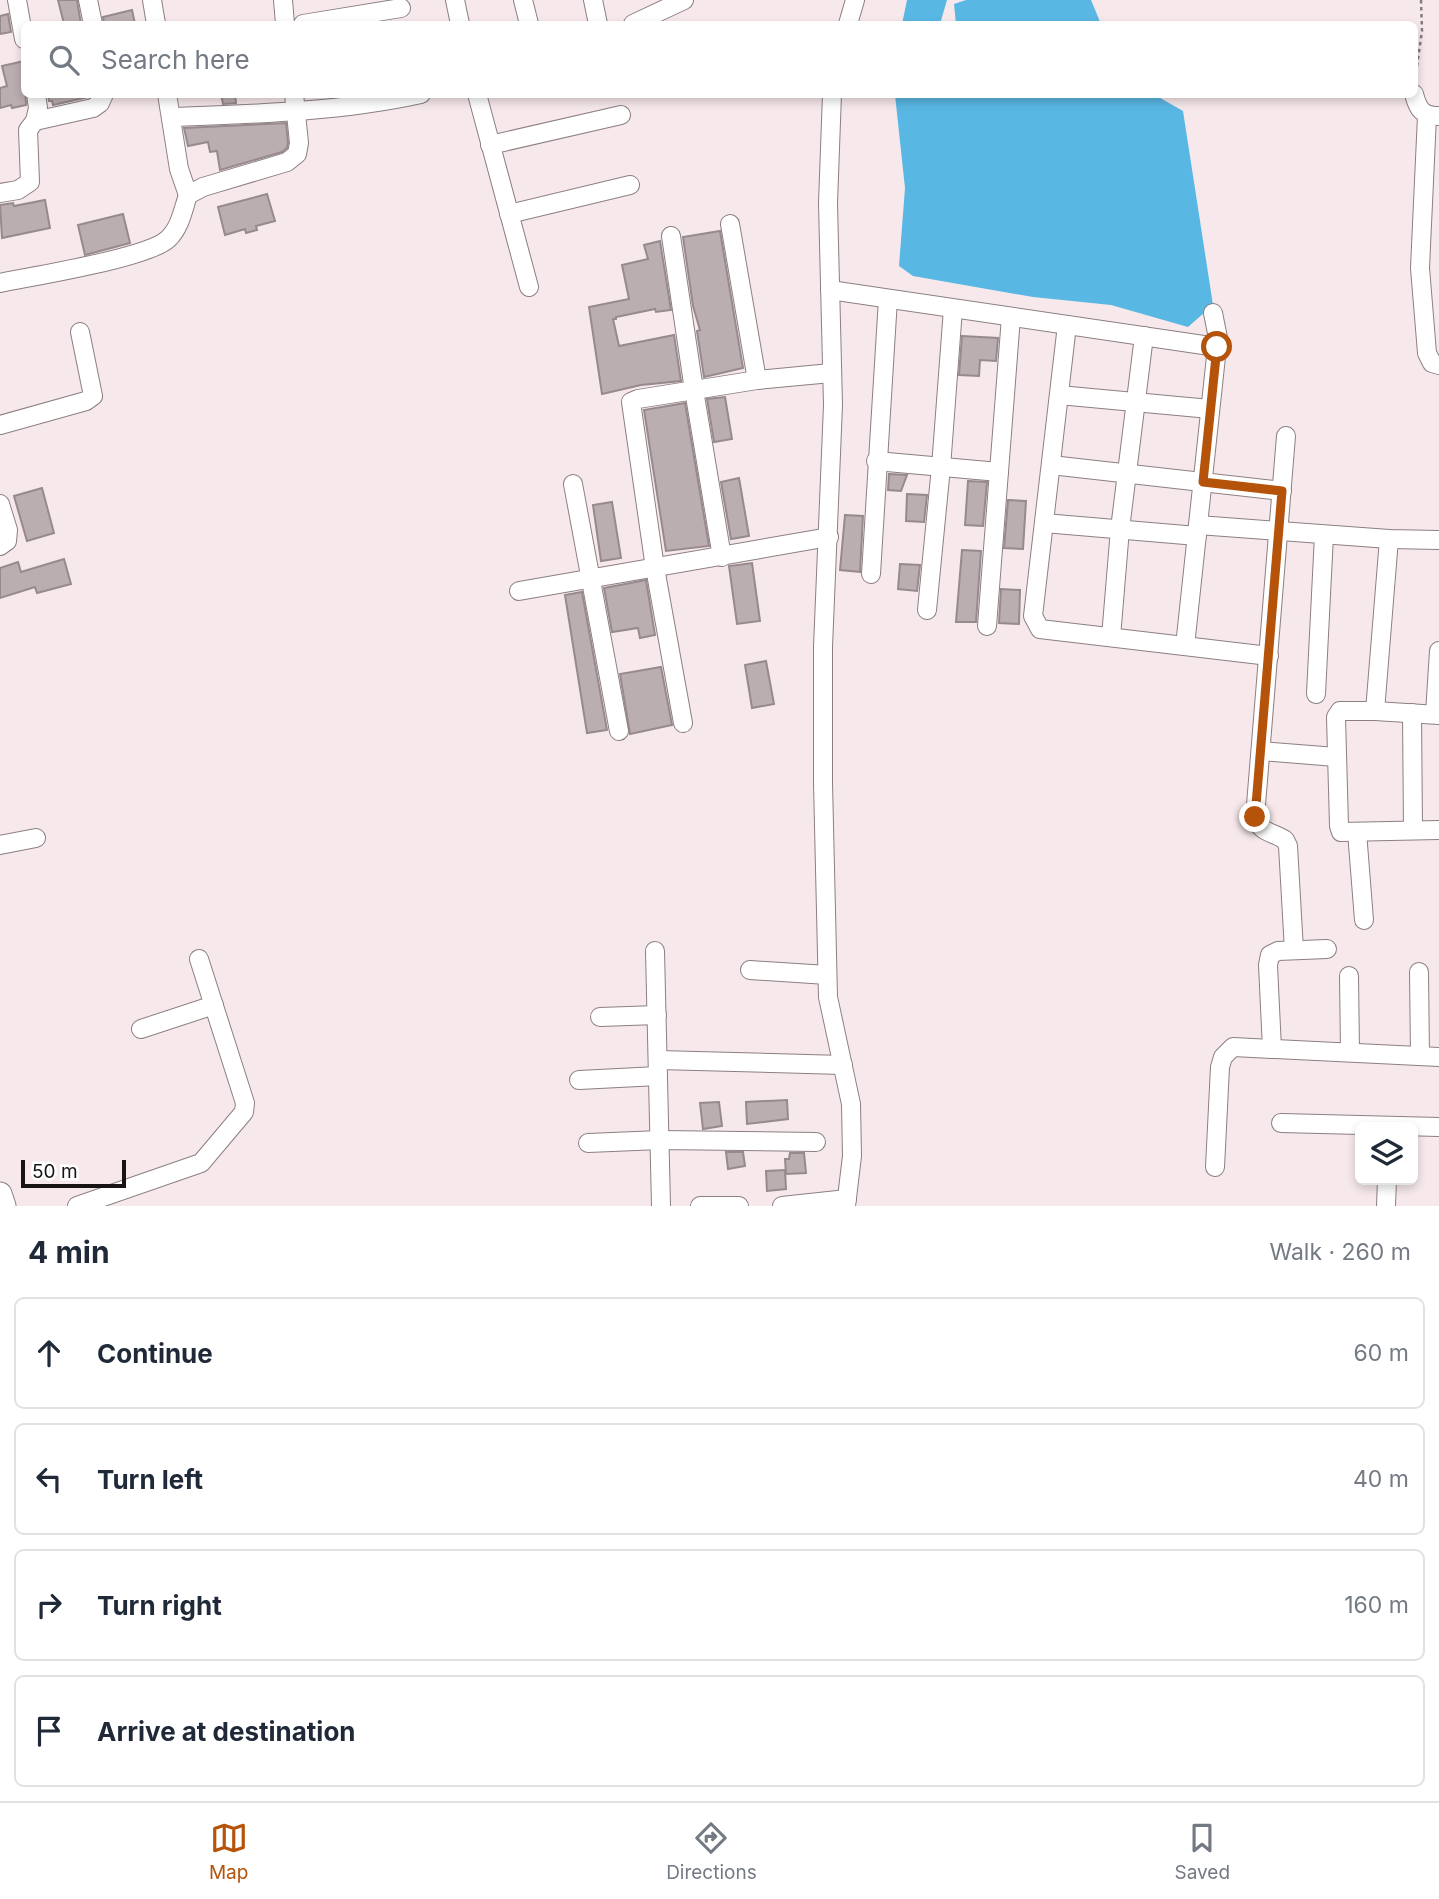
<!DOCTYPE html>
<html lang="en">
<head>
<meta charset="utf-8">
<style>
	body { margin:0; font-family:Inter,sans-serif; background:#f2f2f3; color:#1f2937 }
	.controls { position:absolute; right:21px; bottom:21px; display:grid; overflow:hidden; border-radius:10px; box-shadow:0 4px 10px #0003 }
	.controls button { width:63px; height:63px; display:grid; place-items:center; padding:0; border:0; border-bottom:2px solid #e0e1e3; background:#fff; color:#1f2937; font:35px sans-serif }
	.scale { position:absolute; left:21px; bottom:18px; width:105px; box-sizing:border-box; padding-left:7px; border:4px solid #181414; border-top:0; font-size:19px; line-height:24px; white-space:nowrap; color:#181414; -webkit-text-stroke:5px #fff; paint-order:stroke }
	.stop { position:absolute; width:21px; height:21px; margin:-16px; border:5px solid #b45309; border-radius:50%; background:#fff }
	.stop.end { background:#b45309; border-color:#fff; box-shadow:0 2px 7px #0008 }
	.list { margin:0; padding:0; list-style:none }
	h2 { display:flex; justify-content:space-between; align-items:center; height:91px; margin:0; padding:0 28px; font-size:30px }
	h2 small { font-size:23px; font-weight:400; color:#747a83 }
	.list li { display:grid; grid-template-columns:46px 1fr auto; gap:21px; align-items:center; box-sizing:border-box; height:112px; margin:0 14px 14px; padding:0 14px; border:2px solid #e0e1e3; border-radius:10px }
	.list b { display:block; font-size:26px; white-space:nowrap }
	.list em { font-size:23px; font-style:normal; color:#747a83 }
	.icon { flex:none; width:38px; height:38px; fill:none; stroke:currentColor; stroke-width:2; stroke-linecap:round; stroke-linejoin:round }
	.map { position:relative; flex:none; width:1439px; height:1206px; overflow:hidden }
	.search { position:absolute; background:#fff; box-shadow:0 4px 10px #0003; left:21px; right:21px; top:21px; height:77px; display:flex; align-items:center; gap:18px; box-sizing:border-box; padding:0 24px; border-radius:10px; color:#747a83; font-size:26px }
	.sheet { height:595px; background:#fff }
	nav { display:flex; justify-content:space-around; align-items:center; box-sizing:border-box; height:98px; border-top:2px solid #e0e1e3; background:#fff; font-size:19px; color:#747a83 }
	nav a { display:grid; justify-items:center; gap:4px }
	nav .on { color:#b45309 }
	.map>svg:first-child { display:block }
	.water { fill:#59b7e4 }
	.building { fill:#bbaeb0; stroke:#978a8c; stroke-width:2 }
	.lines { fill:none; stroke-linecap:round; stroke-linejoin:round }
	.minor-casing { stroke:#8c7f81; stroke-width:20 }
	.major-casing { stroke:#8c7f81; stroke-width:25 }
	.path { stroke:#857c7d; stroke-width:2.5; stroke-dasharray:3.5 3.5; stroke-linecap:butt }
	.minor { stroke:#fff; stroke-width:18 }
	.major { stroke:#fff; stroke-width:23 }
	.route { stroke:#b45309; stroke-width:9 }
</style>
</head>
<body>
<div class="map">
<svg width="1439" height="1206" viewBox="0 0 1439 1206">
	<rect width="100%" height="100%" fill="#f7e9eb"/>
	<g class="water">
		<polygon points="907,0 947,0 940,24 902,24"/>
		<polygon points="966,0 1091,0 1101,24 956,24 954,4"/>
		<polygon points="895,95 1155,95 1183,111 1213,305 1188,327 1111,305 1033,297 913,276 899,266 905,188"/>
	</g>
	<g class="building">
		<polygon points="58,0 77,0 81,24 64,24"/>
		<polygon points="132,10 135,24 104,24 103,17"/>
		<polygon points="8,14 11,32 0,34 0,16"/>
		<polygon points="24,61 26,105 12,108 11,105 0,108 0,88 7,86 2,66"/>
		<polygon points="48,94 53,96 91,94 88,97 53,105 52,101 49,101"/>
		<polygon points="221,94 235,94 236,103 223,104"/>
		<polygon points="286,123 288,143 287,148 282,152 220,170 217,151 210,152 208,142 188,146 184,128"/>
		<polygon points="267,194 275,221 256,226 257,230 246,233 245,229 225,235 218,207"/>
		<polygon points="45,200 50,228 2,238 0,205 13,203 14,206"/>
		<polygon points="123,214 130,243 85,255 78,225"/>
		<polygon points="720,231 743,368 704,377 697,331 700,330 693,306 683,237"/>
		<polygon points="660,241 671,310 656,312 655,309 616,317 616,319 613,319 619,346 674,335 681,381 641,385 602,394 589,307 629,299 622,265 648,259 644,245"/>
		<polygon points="962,336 998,338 996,361 980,360 979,376 959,375"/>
		<polygon points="725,397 732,439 714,442 707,399"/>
		<polygon points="685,403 709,546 666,551 644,410"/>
		<polygon points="889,474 907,475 901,491 888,490"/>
		<polygon points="739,478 749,536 731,539 721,482"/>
		<polygon points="968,481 987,482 983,526 965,525"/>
		<polygon points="42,488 54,533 27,541 14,496"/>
		<polygon points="907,494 927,495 924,522 906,521"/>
		<polygon points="1008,500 1026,501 1023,549 1004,548"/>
		<polygon points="612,502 621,558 601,561 593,505"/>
		<polygon points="845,515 863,516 860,572 840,570"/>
		<polygon points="962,550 981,551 976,622 956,622"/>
		<polygon points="64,559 71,584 37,593 35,587 0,598 0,568 18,562 21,572"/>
		<polygon points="752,563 760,621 737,624 729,566"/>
		<polygon points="900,564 920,565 917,591 898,589"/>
		<polygon points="646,580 655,635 640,638 638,628 612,632 604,588"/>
		<polygon points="1001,589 1020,590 1019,624 999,623"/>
		<polygon points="582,592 607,730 587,733 565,595"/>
		<polygon points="766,661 774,704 752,708 745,665"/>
		<polygon points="661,667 672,725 630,734 620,674"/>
		<polygon points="787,1100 788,1119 747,1124 746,1102"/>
		<polygon points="719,1102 722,1126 703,1129 700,1103"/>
		<polygon points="726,1152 743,1152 745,1166 728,1169"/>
		<polygon points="790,1153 804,1153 806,1173 786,1174 785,1159 789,1159"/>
		<polygon points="785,1170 786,1189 767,1191 766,1171"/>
	</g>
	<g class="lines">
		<g class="minor-casing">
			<g id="minor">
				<polyline points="17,0 24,39"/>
				<polyline points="88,0 93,24"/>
				<polyline points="152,0 156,24"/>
				<polyline points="283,0 285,24"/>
				<polyline points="455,0 460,24"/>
				<polyline points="523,0 529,24"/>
				<polyline points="593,0 598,24"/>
				<polyline points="303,24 401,8"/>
				<polyline points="633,24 684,0"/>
				<polyline points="848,24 855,0"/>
				<polyline points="167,94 179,169 188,195"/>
				<polyline points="477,94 529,287"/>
				<polyline points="832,94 828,203 833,405 823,647 823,783 828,997 851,1104 852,1156 846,1206"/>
				<path d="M1414,94C1418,110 1423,116 1439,116"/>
				<polyline points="1427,116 1420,268 1427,353 1432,363 1439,365"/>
				<path d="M171,117C255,114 339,112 421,94"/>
				<polyline points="35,121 38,108 36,94"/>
				<polyline points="490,145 621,115"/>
				<polyline points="0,193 18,190 30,182 28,130 35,121 93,108 100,103 104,94"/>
				<polyline points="509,214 630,185"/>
				<polyline points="730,224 757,380"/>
				<polyline points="671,236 694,390 722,557"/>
				<path d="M0,283C33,276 148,258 168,239C180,228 183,210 188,195L203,187L287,162L297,154L299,143L294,94"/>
				<polyline points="830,290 1217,347"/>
				<polyline points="1067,325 1033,616 1040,629 1269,656"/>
				<polyline points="1059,395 1210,409"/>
				<polyline points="0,425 86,401 93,396 80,332"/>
				<path d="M1286,436L1255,817C1260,833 1273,832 1285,840L1288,846L1294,950"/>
				<polyline points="876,461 999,472"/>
				<polyline points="1051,465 1282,491"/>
				<polyline points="573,484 619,731"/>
				<polyline points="0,504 8,530 7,541 0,546"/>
				<polyline points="1044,523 1197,536"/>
				<polyline points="1198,525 1389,539 1439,540"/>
				<polyline points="871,574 888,299"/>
				<polyline points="519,591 829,537"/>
				<polyline points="927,610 941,467 953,309"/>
				<polyline points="987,626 1011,317"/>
				<polyline points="1111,637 1120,529 1144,336"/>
				<polyline points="1185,646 1218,338 1213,313"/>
				<polyline points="1316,694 1324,535"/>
				<polyline points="1375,711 1389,539"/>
				<polyline points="1412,713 1413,830"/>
				<polyline points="1435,714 1439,651"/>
				<polyline points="1439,715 1375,711 1340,711 1336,717 1339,826 1341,832 1439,830"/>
				<polyline points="683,723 655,568 631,402 638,399 757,380 831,373"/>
				<polyline points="1261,751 1336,757"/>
				<polyline points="1357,832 1364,920"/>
				<polyline points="0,845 36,838"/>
				<polyline points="655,951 661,1206"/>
				<polyline points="750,970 827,975"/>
				<polyline points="1419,972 1420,1056"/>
				<polyline points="1349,976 1350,1052"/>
				<polyline points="600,1017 657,1015"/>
				<polyline points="141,1029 214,1005"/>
				<polyline points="1272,1049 1268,965 1270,955 1278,951 1327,949"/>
				<polyline points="658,1060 843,1065"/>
				<polyline points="579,1080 658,1076"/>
				<polyline points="1281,1123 1439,1127"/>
				<polyline points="588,1143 660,1140 816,1142"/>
				<polyline points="1215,1167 1220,1067 1223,1057 1233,1047 1439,1057"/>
				<polyline points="77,1206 201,1163 244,1112 245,1103 199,959"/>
				<polyline points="700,1206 739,1206"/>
				<polyline points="782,1206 847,1199"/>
				<polyline points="1386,1206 1387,1180"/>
			</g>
		</g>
		<g class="major-casing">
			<polyline id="major" points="0,1194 4,1206"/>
		</g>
		<polyline class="path" points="1415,80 1422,31 1421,0"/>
		<use href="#minor" class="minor"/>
		<use href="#major" class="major"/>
	</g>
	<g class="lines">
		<polyline class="route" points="1217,347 1203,482 1282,491 1255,817"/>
	</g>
</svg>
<div class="controls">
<button><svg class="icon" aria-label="layers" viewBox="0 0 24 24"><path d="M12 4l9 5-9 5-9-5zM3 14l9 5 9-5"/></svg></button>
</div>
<div class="scale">50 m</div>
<div class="stop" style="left:1217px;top:347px"></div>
<div class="stop end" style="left:1255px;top:817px"></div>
<div class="search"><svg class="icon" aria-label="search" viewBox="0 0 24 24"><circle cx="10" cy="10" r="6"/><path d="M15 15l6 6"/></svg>Search here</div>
</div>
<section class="sheet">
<h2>4 min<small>Walk · 260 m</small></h2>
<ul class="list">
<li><svg class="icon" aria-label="ahead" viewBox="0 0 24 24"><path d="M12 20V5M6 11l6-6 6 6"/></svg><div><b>Continue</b></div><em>60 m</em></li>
<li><svg class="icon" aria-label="left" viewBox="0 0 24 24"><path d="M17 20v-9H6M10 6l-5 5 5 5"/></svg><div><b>Turn left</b></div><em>40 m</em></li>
<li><svg class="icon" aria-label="right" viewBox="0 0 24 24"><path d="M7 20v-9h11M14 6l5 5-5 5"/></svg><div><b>Turn right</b></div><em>160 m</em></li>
<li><svg class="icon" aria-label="arrive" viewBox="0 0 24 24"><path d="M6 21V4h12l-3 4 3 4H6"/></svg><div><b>Arrive at destination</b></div></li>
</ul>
</section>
<nav>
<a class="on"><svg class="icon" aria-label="map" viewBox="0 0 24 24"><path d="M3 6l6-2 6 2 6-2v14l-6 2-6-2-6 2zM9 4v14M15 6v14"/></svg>Map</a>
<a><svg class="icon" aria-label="directions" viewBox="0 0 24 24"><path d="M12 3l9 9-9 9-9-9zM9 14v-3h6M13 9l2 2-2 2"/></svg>Directions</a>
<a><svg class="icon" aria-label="saved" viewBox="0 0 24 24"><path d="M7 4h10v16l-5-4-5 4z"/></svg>Saved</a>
</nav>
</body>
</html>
